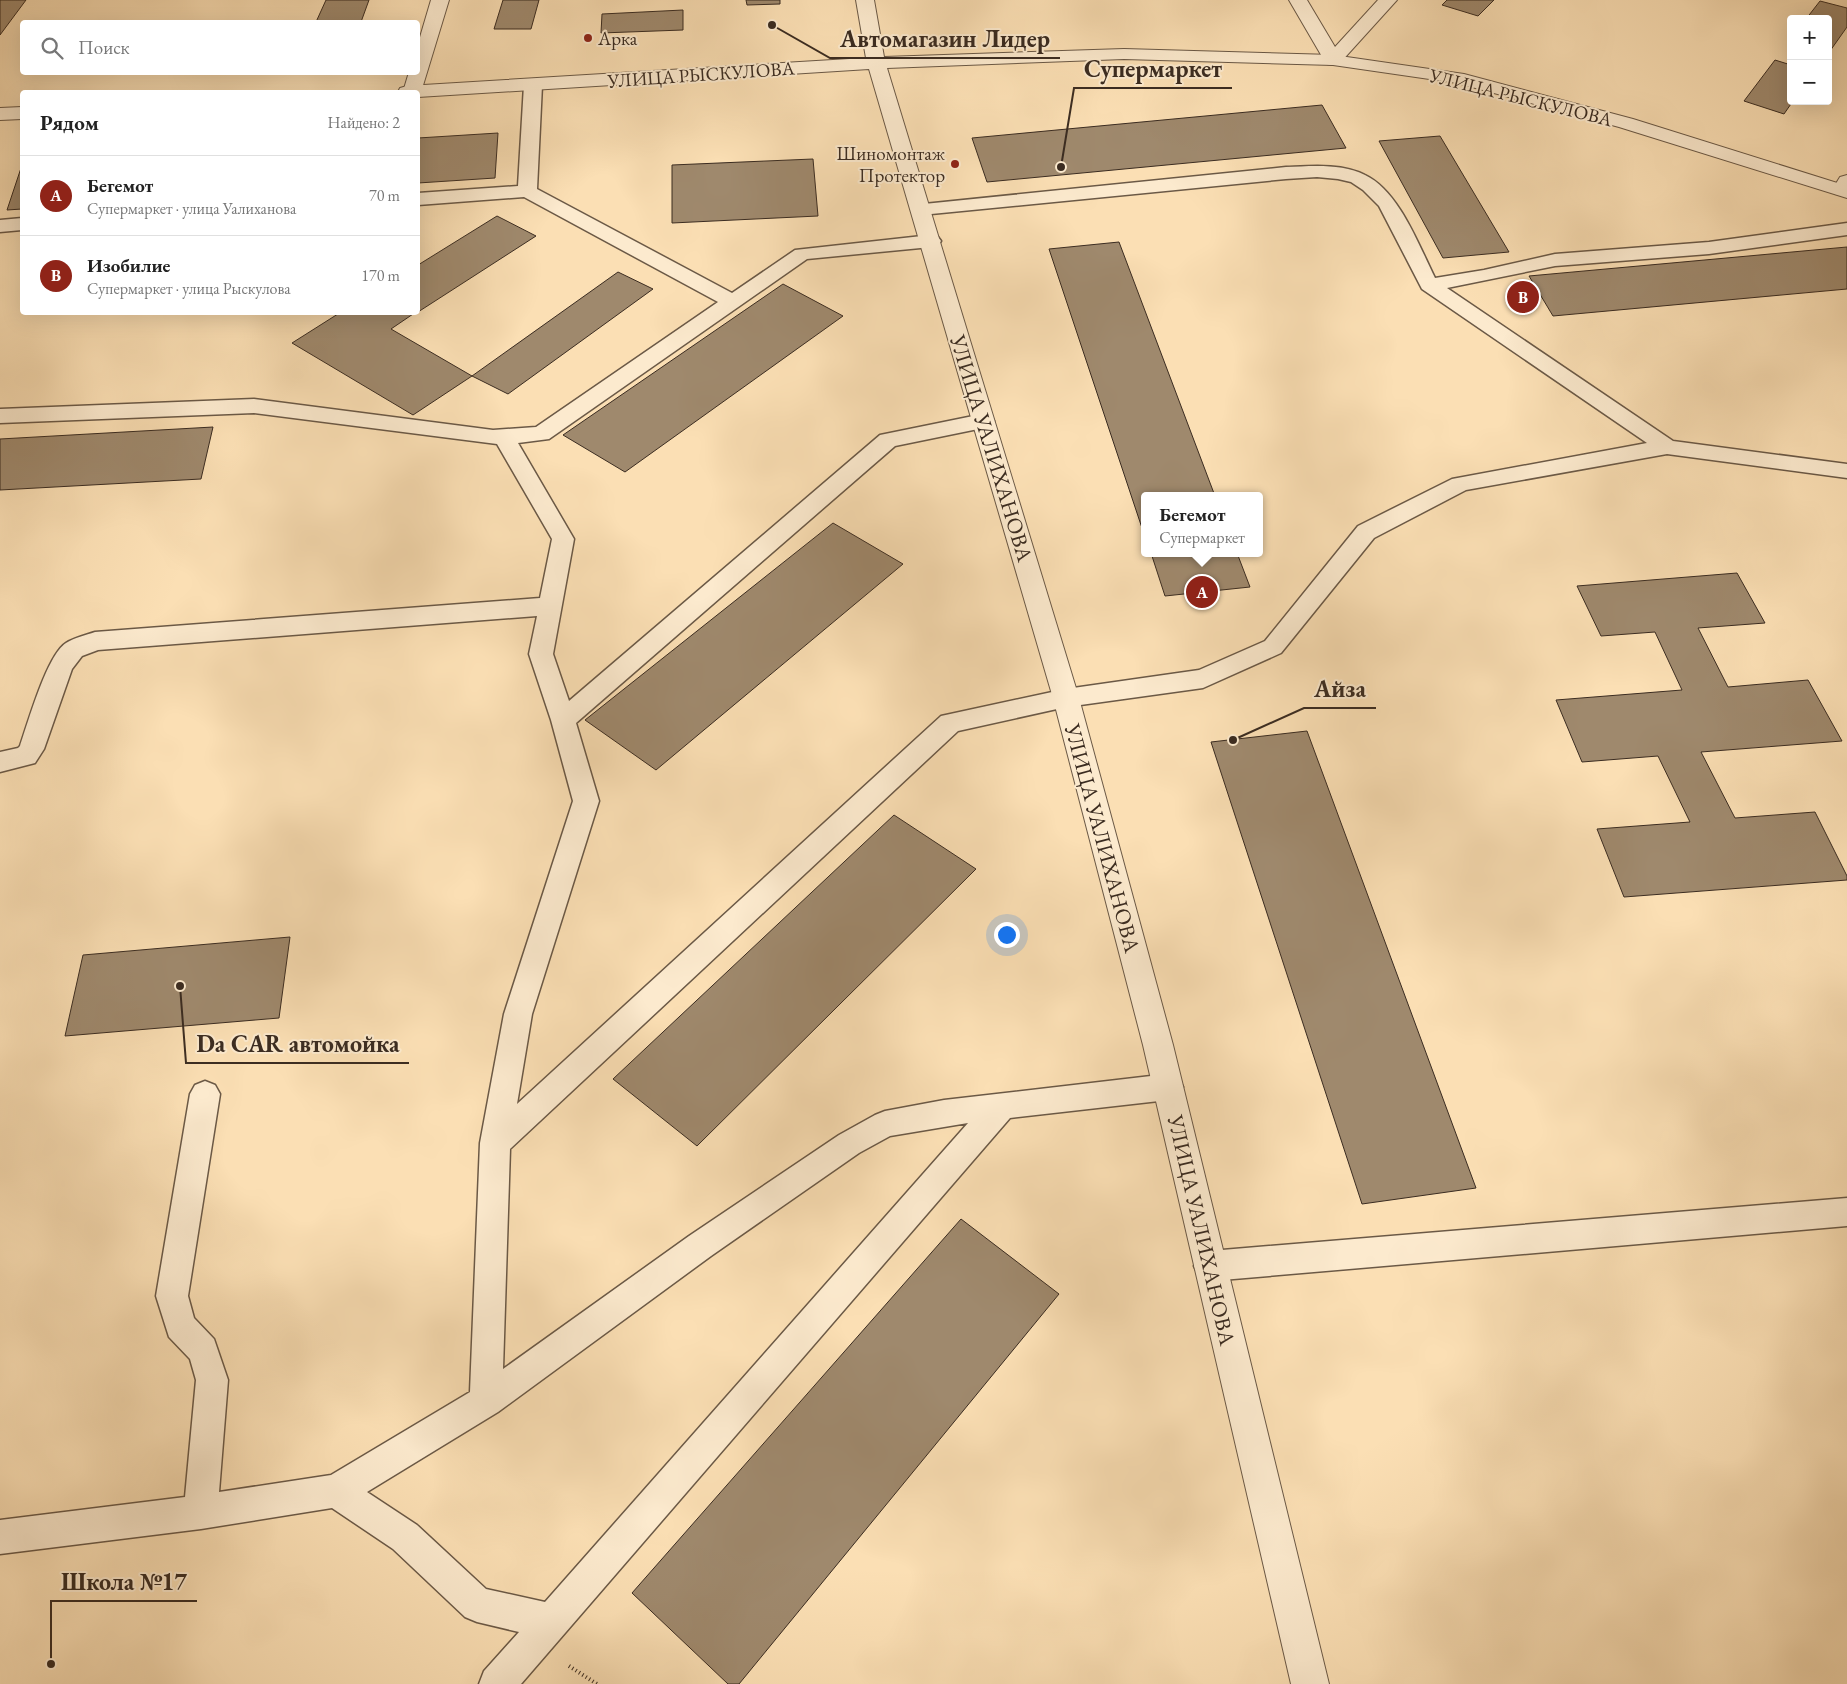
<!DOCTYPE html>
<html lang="ru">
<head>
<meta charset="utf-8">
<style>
	body { margin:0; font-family:"EB Garamond",serif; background:#f2f2f2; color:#222 }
	.controls { position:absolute; right:15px; top:15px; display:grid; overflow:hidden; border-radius:5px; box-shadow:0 5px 20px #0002 }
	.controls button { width:45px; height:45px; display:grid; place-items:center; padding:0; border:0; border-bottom:1px solid #e0e0e0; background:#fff; color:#222; font:25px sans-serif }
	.you { position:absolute; left:1006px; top:934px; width:18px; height:18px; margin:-12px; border:4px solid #fff; border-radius:50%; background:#1a73e8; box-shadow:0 0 0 8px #1a73e833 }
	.badge { display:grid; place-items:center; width:32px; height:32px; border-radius:50%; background:#8f2418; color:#fff; font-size:16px; font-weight:700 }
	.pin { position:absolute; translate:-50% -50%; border:2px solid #fff; box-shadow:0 1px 5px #0006 }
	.popup { position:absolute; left:1141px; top:492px; width:122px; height:65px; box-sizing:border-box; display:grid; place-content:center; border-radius:5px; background:#fff; filter:drop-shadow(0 1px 4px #0005); font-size:16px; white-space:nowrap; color:#767676 }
	.popup b { font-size:19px; color:#222 }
	.popup::after { content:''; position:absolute; left:50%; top:100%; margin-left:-10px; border:10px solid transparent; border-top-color:#fff }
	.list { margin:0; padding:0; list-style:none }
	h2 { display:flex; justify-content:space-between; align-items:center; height:65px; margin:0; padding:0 20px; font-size:21px }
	h2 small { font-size:16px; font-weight:400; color:#767676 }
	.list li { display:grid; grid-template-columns:32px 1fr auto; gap:15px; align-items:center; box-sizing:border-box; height:80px; padding:0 20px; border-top:1px solid #e0e0e0 }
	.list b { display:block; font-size:19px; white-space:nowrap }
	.list p { margin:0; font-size:16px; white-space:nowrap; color:#767676 }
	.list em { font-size:16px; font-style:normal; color:#767676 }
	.icon { flex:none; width:28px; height:28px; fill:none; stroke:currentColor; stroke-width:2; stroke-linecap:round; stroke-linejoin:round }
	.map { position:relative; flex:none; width:1847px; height:1684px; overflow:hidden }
	.search { position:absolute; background:#fff; box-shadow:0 5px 20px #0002; left:20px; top:20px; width:400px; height:55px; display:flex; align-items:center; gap:12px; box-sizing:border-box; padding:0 18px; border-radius:5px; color:#767676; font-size:19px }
	.panel { position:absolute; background:#fff; box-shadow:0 5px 20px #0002; left:20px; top:90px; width:400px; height:225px; border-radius:5px }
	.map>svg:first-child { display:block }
	.building { fill:#9f896d; stroke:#3b2c21 }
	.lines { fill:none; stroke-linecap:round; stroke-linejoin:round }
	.service-casing { stroke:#6b5946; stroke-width:3 }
	.minor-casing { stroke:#6b5946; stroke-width:2 }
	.tertiary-casing { stroke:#6b5946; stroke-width:2 }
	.path { stroke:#3b2c21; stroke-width:4; stroke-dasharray:1 3; stroke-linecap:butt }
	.service { fill:#fceace; fill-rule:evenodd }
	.minor { fill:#fceace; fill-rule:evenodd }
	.tertiary { fill:#fceace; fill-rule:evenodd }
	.poi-dot { fill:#8f2418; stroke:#fceace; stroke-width:2 }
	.labels { text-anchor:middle; stroke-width:4; stroke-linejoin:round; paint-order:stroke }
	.far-poi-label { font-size:19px; fill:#3b2c21; stroke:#fceace; text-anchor:start }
	.far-street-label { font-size:19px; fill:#3b2c21; stroke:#fceace }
	.street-label { font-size:22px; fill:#3b2c21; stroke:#fceace }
	.leader { fill:none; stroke:#3b2c21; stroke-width:2 }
	.callout-dot { fill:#3b2c21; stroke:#fceace; stroke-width:2 }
	.callout-label { font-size:24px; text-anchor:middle; font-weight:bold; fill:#3b2c21; stroke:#fceace; stroke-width:4; stroke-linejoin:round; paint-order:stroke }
</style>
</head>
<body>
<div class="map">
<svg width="1847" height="1684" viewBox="0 0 1847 1684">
	<rect width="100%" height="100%" fill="#fbdfb4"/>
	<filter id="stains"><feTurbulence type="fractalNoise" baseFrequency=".004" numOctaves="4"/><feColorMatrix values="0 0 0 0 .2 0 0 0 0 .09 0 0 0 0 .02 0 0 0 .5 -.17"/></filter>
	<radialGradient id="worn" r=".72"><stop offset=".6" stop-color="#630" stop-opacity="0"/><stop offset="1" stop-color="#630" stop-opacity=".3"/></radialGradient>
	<g class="building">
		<polygon points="0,0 26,0 0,35"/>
		<polygon points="326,0 369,0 361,22 316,22"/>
		<polygon points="503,0 539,0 531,29 494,29"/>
		<polygon points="746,0 780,0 780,4 747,5"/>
		<polygon points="1447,0 1494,0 1478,16 1442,5"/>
		<polygon points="1820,1 1847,8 1847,27 1830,51 1828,19 1806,19"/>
		<polygon points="683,10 683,30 601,33 602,14"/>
		<polygon points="1775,60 1791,65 1791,101 1793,101 1784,114 1744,101"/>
		<polygon points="1322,105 1346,148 987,182 972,138"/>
		<polygon points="498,133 495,178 418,183 418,138"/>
		<polygon points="1440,136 1509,252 1443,258 1379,141"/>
		<polygon points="813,159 818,216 672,223 672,165"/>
		<polygon points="22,165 22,209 7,210"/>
		<polygon points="497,216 536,236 418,312 418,265"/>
		<polygon points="1119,242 1215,496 1144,496 1144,534 1049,249"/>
		<polygon points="1847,247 1847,289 1553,316 1529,276"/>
		<polygon points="618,272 653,289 508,394 472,376"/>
		<polygon points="783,284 843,316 625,472 563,435"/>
		<polygon points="341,312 416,312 391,329 472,376 413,415 292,343"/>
		<polygon points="213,427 201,479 0,490 0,439"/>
		<polygon points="833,523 903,564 656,770 585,720"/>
		<polygon points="1151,553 1237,553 1250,587 1165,596"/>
		<polygon points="1737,573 1765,623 1698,628 1728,687 1808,680 1842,741 1701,752 1735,818 1815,812 1847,876 1847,880 1624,897 1597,829 1690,822 1658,756 1582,762 1556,700 1682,690 1655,632 1601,636 1577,586"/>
		<polygon points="1307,731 1476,1188 1362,1204 1211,742"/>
		<polygon points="894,815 976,869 697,1146 613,1079"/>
		<polygon points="290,937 279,1018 65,1036 83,955"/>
		<polygon points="961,1219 1059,1294 739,1684 728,1684 632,1593"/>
	</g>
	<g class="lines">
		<g class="service-casing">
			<g id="service">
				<path d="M533,80L539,81L542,85L537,189L732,293L795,250L931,235L938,237L941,241L938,245L931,247L807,259L549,439L518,443L574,539L553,654L569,701L880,435L983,414L991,416L994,421L991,426L983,428L895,446L576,723L599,801L532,1014L517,1104L941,716L1066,689L1199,670L1265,641L1358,526L1452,479L1647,443L1422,289L1379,206L1363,190L1351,182L1338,179L1317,177L1286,179L921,215L914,213L911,209L914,205L1286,167C1311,166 1342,163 1365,175C1399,191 1419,246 1435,278L1484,270L1555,254L1709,242L1847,223V235L1709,254L1555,266L1447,288L1673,441L1847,464V478L1667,454L1466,490L1374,538L1281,653L1203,688L1066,707L958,731L510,1149L503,1369L689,1236L839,1135L875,1115L885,1111L944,1100L1168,1074L1178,1078L1183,1087L1178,1096L1168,1100L1010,1118L521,1684H479L484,1671L519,1632L477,1622L465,1617L393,1549L332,1508L201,1529L0,1554V1520L185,1497L196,1380L190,1359L169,1337L156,1296L190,1094L195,1085L205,1081L215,1085L220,1094L188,1296L194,1318L214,1339L228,1380L219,1492L331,1475L470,1392L480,1143L504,1014L573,801L551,720L529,654L537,616L98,650L82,656L72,669L44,749L35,763L0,772V752L18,748L20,746C28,723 47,655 66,643C74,638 86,635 95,632L540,598L552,539L497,444L254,413L0,423V409L254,399L493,430L536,427L718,302L524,197L418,205V193L518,186L524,85L527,81ZM968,1123L545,1602L486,1589L417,1525L367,1492L498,1412L711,1256L859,1153L890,1136Z"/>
				<polygon points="22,218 22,230 0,232 0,220"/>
				<polygon points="1847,1198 1847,1226 1210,1281 1199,1276 1194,1266 1199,1256 1210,1251"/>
			</g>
		</g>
		<g class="minor-casing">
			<g id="minor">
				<polygon points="431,0 449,0 421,92 418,96 418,92 403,92 409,72 418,72 418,44"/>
				<polygon points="1289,0 1307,0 1335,47 1378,0 1397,0 1339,64 1333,65 1327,64 1324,60"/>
				<polygon points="1847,175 1847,195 1835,194 1832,190 1840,177"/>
			</g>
		</g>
		<g class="tertiary-casing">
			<g id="tertiary">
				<polygon points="856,0 874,0 884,57 1124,49 1333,55 1464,74 1633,119 1847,186 1847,198 1619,127 1457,83 1333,65 1124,59 887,68 1079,698 1173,1045 1329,1684 1291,1684 1143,1045 1053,698 869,69 418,97 418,92 398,92 400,88 407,86 866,58"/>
				<polygon points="22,107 22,119 0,120 0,108"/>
			</g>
		</g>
		<polyline class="path" points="569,1666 597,1684"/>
		<use href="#service" class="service"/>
		<use href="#minor" class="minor"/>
		<use href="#tertiary" class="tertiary"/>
	</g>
	<g class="poi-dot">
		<circle cx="588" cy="38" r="5"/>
		<circle cx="955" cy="164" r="5"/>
	</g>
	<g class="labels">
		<g class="far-poi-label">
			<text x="598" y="45">Арка</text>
			<text x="945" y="160" text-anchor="end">Шиномонтаж<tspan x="945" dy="22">Протектор</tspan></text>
		</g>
		<g class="far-street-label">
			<text transform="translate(701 74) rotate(-4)" y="7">УЛИЦА РЫСКУЛОВА</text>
			<text transform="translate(1521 97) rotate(14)" y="7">УЛИЦА РЫСКУЛОВА</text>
		</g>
		<g class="street-label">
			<text transform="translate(992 448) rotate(73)" y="8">УЛИЦА УАЛИХАНОВА</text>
			<text transform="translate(1103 838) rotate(75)" y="8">УЛИЦА УАЛИХАНОВА</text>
			<text transform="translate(1202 1230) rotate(77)" y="8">УЛИЦА УАЛИХАНОВА</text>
		</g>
	</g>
	<path class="leader" d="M772 25L830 58H1060M1061 167L1074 88H1232M1233 740L1304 708H1376M180 986L186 1063H409M51 1664L51 1601H197"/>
	<g class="callout-dot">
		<circle cx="772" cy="25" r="5"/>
		<circle cx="1061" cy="167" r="5"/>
		<circle cx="1233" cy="740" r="5"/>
		<circle cx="180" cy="986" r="5"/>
		<circle cx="51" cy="1664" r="5"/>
	</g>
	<g class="callout-label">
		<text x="945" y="47">Автомагазин Лидер</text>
		<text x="1153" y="77">Супермаркет</text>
		<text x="1340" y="697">Айза</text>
		<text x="298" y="1052">Da CAR автомойка</text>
		<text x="124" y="1590">Школа №17</text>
	</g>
	<rect width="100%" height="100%" filter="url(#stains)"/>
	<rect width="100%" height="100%" fill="url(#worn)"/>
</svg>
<div class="controls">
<button>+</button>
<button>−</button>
</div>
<div class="you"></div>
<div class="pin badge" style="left:1202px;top:592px">A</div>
<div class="popup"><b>Бегемот</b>Супермаркет</div>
<div class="pin badge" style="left:1523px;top:297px">B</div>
<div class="search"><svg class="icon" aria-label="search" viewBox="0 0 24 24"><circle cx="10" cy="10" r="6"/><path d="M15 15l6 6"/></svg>Поиск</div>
<section class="panel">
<h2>Рядом<small>Найдено: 2</small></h2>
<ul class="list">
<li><span class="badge">A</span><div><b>Бегемот</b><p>Супермаркет · улица Уалиханова</p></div><em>70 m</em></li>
<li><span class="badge">B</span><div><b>Изобилие</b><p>Супермаркет · улица Рыскулова</p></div><em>170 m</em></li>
</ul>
</section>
</div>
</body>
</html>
